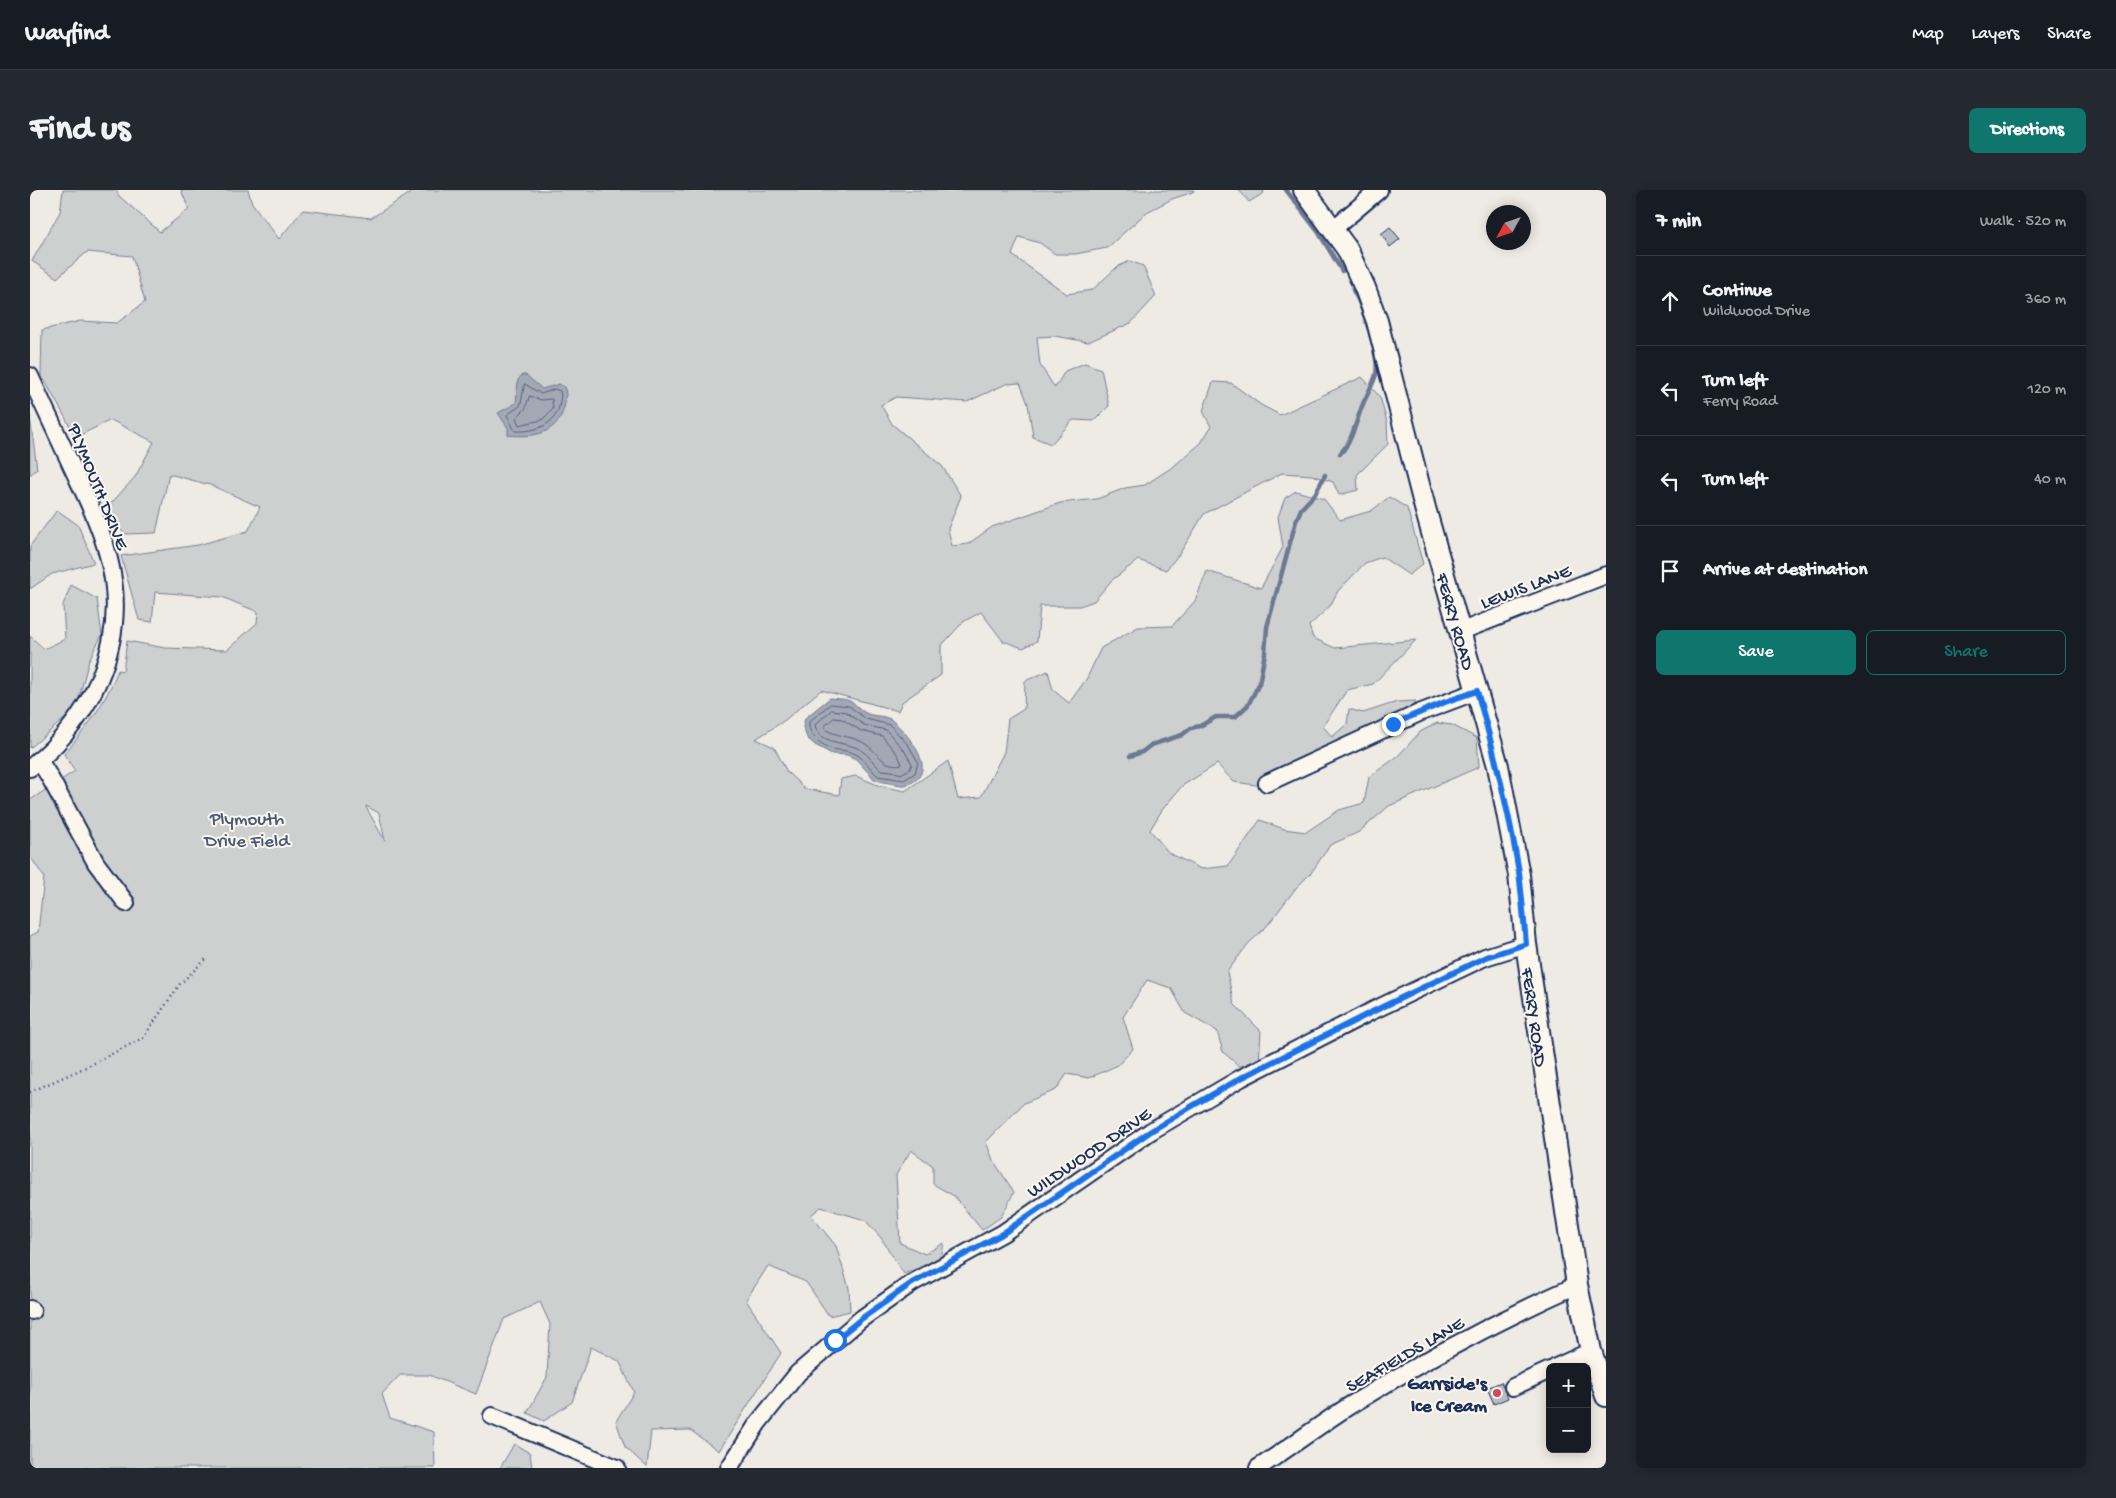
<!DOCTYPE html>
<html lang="en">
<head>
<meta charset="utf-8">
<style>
	body { margin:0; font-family:"Gochi Hand",sans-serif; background:#242831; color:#f1f3f6 }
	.controls { position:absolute; right:15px; bottom:15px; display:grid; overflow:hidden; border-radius:8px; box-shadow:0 2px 12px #0003 }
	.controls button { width:45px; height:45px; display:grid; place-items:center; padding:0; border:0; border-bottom:1px solid #363941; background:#171b24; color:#f1f3f6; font:25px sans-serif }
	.compass { position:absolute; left:1456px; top:15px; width:45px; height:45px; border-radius:50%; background:#171b24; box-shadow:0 2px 12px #0003; rotate:230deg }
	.stop { position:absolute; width:15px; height:15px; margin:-11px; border:4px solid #1a73e8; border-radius:50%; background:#fff }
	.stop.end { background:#1a73e8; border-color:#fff; box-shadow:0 1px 5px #0008 }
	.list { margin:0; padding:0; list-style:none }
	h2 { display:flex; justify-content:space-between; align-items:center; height:65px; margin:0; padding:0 20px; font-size:21px }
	h2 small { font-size:16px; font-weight:400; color:#9ea1a6 }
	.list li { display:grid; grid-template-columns:32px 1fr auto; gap:15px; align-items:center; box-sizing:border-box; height:90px; padding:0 20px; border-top:1px solid #363941 }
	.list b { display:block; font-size:19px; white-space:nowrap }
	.list p { margin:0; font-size:16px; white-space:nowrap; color:#9ea1a6 }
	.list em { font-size:16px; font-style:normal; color:#9ea1a6 }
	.actions { display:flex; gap:10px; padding:15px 20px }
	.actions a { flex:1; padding:11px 0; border:1px solid #0f766e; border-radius:8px; text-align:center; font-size:18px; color:#0f766e }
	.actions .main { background:#0f766e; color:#fff }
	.icon { flex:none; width:28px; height:28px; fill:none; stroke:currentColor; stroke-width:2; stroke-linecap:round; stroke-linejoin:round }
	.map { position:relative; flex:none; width:1576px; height:1278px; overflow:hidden; border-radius:8px }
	header { display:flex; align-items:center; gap:30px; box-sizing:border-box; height:70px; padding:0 25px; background:#171b24; border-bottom:1px solid #363941 }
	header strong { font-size:24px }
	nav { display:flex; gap:28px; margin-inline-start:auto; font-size:18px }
	.intro { display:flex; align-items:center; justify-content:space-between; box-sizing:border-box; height:120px; padding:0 30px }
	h1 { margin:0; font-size:35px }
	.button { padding:12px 22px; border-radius:8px; background:#0f766e; color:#fff; font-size:18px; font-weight:700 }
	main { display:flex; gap:30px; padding:0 30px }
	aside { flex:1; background:#171b24; border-radius:8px; box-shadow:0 2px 12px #0003 }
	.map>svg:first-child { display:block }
	.green { fill:#cecfcf; stroke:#747f96; fill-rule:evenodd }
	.water { fill:#a3a8b4; stroke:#6d7892 }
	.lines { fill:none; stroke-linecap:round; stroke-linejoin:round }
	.shore { stroke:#515f80; stroke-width:1 }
	.stream { stroke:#6d7892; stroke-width:4.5 }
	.building { fill:#b9bcc3; stroke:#1b2f5e }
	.minor-casing { stroke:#1b2f5e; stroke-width:20 }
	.major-casing { stroke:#1b2f5e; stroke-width:24 }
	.path { stroke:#1b2f5e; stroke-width:2.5; stroke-dasharray:1 4; stroke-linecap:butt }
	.minor { stroke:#fbf7ec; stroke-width:16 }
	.major { stroke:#fbf7ec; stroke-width:20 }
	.route { stroke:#1a73e8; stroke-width:6 }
	.poi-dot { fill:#d1495b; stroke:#fbf7ec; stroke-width:2 }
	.labels { text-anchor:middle; stroke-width:4; stroke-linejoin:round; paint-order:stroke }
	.street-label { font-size:19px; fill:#1b2f5e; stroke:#fbf7ec }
	.park-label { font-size:19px; fill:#48577a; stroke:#fbf7ec }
	.poi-label { font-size:19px; font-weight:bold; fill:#1b2f5e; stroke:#fbf7ec; text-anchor:end }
</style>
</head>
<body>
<header>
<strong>Wayfind</strong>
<nav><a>Map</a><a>Layers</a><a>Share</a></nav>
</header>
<div class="intro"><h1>Find us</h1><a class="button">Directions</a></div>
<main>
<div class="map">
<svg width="1576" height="1278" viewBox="0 0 1576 1278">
	<rect width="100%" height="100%" fill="#eeebe4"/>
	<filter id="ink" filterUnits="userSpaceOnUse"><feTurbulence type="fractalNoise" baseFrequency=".02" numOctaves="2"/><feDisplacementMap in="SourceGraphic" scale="10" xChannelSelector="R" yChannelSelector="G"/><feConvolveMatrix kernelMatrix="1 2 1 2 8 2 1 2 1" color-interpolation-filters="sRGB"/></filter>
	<g filter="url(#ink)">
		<g class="green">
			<path d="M33,0H86L89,6L130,42L159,19L151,0H218L222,13L249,49L273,20L341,28L385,0H1164L1163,2L1142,9L1117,22L1077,58L1045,64H1025L1010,53L989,47L982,65L1037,104L1062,100L1087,77L1100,71L1113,76L1126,106L1101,133L1058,152L1025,146L1007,147L1010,175L1025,198L1035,181L1055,173L1071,179L1079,216L1064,231L1043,230L1021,254L1003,247L998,214L990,193L976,194L937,212L866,207L851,215L862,234L912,276L931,306L918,339L922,356L938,354L962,337L1030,313L1067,309L1095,298L1115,295L1144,276L1171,253L1181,237L1173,221L1183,192L1201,193L1231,215L1250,225L1332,187L1350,207L1357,232L1358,254L1327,285L1328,300L1309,305L1303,292L1282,285L1252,283L1174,324L1150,363L1136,380L1108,370L1081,391L1064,411L1050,416H1010L1007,451L993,458L973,451L951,422L933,432L911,456V485L872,512L868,521L791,500L755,530L726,549L744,557L757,582L775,599L809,605L811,589L826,586L850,596L875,601L918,571L928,609L951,607L974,562L978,529L994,519L995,491L1018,481L1023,500L1039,513L1057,488L1071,458L1108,437L1142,436L1165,411L1177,381L1231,398L1253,357L1248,327L1255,308L1266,301L1294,309L1310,330L1341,321L1359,307L1377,318L1393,374L1379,385L1352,367L1335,373L1308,401L1300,416L1279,436L1283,448L1305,458L1386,450L1343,494L1317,500L1293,536L1302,547L1317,534L1319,519L1333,523L1367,512L1386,511L1368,540L1248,598L1204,592L1187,574L1152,596L1132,620L1120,640L1139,663L1171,679L1198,676L1230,630L1254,639L1276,642L1309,620L1334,613L1339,587L1368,566L1390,542L1407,533L1422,535L1447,548L1449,577L1359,616L1329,642L1300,655L1281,683L1266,698L1237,736L1218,754L1197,782L1204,814L1231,841L1229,874L1209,876L1193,862L1187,841L1155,823L1141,798L1117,790L1093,827L1103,859L1088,875L1059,888L1037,884L1026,900L994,913L956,952L963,970L984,1002L971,1027L952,1040L924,1006L903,994V976L881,960L866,985L870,1053L895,1064L914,1053L911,1068L874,1084L851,1048L835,1030L791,1017L781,1025L806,1056L819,1098L820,1121L799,1126L776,1092L738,1076L716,1110L751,1163L689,1261L660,1240L621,1241L617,1277L595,1257L586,1231L604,1202L589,1171L561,1157L542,1212L514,1231L497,1223L517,1187L520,1134L510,1112L474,1129L446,1204L399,1185H370L352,1204L360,1228L404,1242L405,1278H0V746L8,742L14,687L0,666V610L45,581L34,564C57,538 76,512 88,480L93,481L97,451L135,458L197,460L227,433L228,422L192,407L125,402L122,432L109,430L91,366L168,355L218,341L230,317L180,295L139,284L126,343L94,344L77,318L105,287L124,252L81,230L46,247L11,184L12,140L50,131L87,133L115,112L102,66L57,62L27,88L2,71L30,22ZM336,616L349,623L355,651L336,617Z"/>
			<polygon points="1209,0 1233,0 1234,3 1219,12"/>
			<polygon points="0,226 7,279 0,285"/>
			<polygon points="27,320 48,335 64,373 22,384 0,399 0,356"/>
			<polygon points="41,395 67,409 72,445 59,470 46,519 0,558 0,446 14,459 35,449 33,415"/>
			<polygon points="484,1254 500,1263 502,1278 470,1278"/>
		</g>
		<g class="water">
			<path d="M492,185H496L512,199L529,194L534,197C537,203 536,207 535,213C530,244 504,248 478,245V238L468,223L486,213L488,190Z"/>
			<path d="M800,508C807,509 817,508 823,513C828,516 832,522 838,524C847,527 857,525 864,532C880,546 912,585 875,595C872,596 850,591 845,590L826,569L817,565L802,564L785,555L777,548L773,537L775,528Z"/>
		</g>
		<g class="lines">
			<g class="shore">
				<path d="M495,194L511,204L525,199L530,201C531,205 531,207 530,212C527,235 506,242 485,241L477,225L490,216Z"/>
				<polygon points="500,206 511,210 522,209 523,219 512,230 489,235 486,228 495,219"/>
				<path d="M801,514L819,516L836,529L860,535L879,556L888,572L885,583L874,590L848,586C841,580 836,571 829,566C820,560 812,561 803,559C791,556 777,544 779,532Z"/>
				<path d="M802,520L816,522L834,535L856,540L874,560L882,574L880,579L871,584L862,581L851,580C844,574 839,565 831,560C817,551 788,555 785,535Z"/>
				<path d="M804,528L812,529L831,541L852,546L868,565L872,574C854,578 849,564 837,555C825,546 809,547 796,540L795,536Z"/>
			</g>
			<g class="stream">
				<polyline points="1256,0 1289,43 1312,81"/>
				<path d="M1310,264C1322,251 1325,235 1331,219C1335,207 1343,196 1346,184C1350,167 1332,115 1323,100"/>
				<polyline points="1100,566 1112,562 1121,555 1152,545 1161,538 1170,536 1186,527 1205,527 1218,515 1229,494 1235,463 1237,437 1266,331 1271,319 1285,304 1295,285"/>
			</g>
		</g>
		<g class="building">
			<polygon points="1360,37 1370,49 1360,57 1351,44"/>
			<polygon points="1471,1192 1478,1208 1464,1214 1457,1198"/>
		</g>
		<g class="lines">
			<g class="minor-casing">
				<g id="minor">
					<polyline points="1303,39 1349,0"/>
					<path d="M0,186C14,217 29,248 43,279C58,311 74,343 81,378C97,456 61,529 0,578"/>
					<polyline points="1429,442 1576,385"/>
					<polyline points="9,570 19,586 66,673 96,713"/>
					<polyline points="1237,593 1389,523 1447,501"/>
					<polyline points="0,1119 2,1121"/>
					<polyline points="1526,1177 1561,1161"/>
					<polyline points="1483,1197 1520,1180"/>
					<polyline points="462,1226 587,1278"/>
					<polyline points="699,1278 728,1233 768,1183 831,1129 882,1093 973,1043 1121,941 1211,888 1342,821 1455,767 1496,754"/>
					<path d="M1228,1278C1259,1258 1288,1236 1319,1216C1392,1171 1469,1130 1547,1095"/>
				</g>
			</g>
			<g class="major-casing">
				<polyline id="major" points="1274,0 1317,59 1335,98 1347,131 1395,318 1468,576 1489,685 1496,754 1547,1095 1561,1161 1576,1206"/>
			</g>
			<polyline class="path" points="0,902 54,878 113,848 150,794 176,769"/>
			<use href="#minor" class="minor"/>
			<use href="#major" class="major"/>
		</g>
	</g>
	<g class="lines" filter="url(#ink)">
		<path class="route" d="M805,1150L831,1129L882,1093L972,1044L1121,941L1164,915L1211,888L1342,822L1456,767L1496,754C1494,731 1492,706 1489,682C1479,621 1464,561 1447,501L1415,512L1363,534"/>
	</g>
	<circle class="poi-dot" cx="1467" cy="1203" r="5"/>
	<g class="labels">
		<g class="street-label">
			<text transform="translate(70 296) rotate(68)" y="7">PLYMOUTH DRIVE</text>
			<text transform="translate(1495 395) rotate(-21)" y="7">LEWIS LANE</text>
			<text transform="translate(1427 431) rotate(74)" y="7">FERRY ROAD</text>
			<text transform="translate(1506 827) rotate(82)" y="7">FERRY ROAD</text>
			<text transform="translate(1058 961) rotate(-34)" y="7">WILDWOOD DRIVE</text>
			<text transform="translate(1374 1163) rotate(-30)" y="7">SEAFIELDS LANE</text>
		</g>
		<g class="park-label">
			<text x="217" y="634">Plymouth<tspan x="217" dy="22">Drive Field</tspan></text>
		</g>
		<g class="poi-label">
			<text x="1457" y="1199">Garrside's<tspan x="1457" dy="22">Ice Cream</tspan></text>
		</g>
	</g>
</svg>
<div class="controls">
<button>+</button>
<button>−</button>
</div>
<svg class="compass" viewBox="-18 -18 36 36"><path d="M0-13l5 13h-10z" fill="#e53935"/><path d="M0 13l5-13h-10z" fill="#9ea1a6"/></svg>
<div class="stop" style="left:805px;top:1150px"></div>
<div class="stop end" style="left:1363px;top:534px"></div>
</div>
<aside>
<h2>7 min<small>Walk · 520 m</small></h2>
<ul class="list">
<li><svg class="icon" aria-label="ahead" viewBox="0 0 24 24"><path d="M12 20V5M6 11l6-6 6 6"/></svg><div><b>Continue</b><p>Wildwood Drive</p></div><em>360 m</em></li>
<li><svg class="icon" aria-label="left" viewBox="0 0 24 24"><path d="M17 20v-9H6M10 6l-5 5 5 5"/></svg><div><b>Turn left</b><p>Ferry Road</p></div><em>120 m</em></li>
<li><svg class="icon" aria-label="left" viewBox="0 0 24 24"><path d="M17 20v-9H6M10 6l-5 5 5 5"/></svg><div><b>Turn left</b></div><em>40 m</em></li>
<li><svg class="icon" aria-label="arrive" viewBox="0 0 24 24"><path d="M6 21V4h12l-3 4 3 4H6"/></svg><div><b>Arrive at destination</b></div></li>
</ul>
<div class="actions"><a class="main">Save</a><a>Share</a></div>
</aside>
</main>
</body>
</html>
